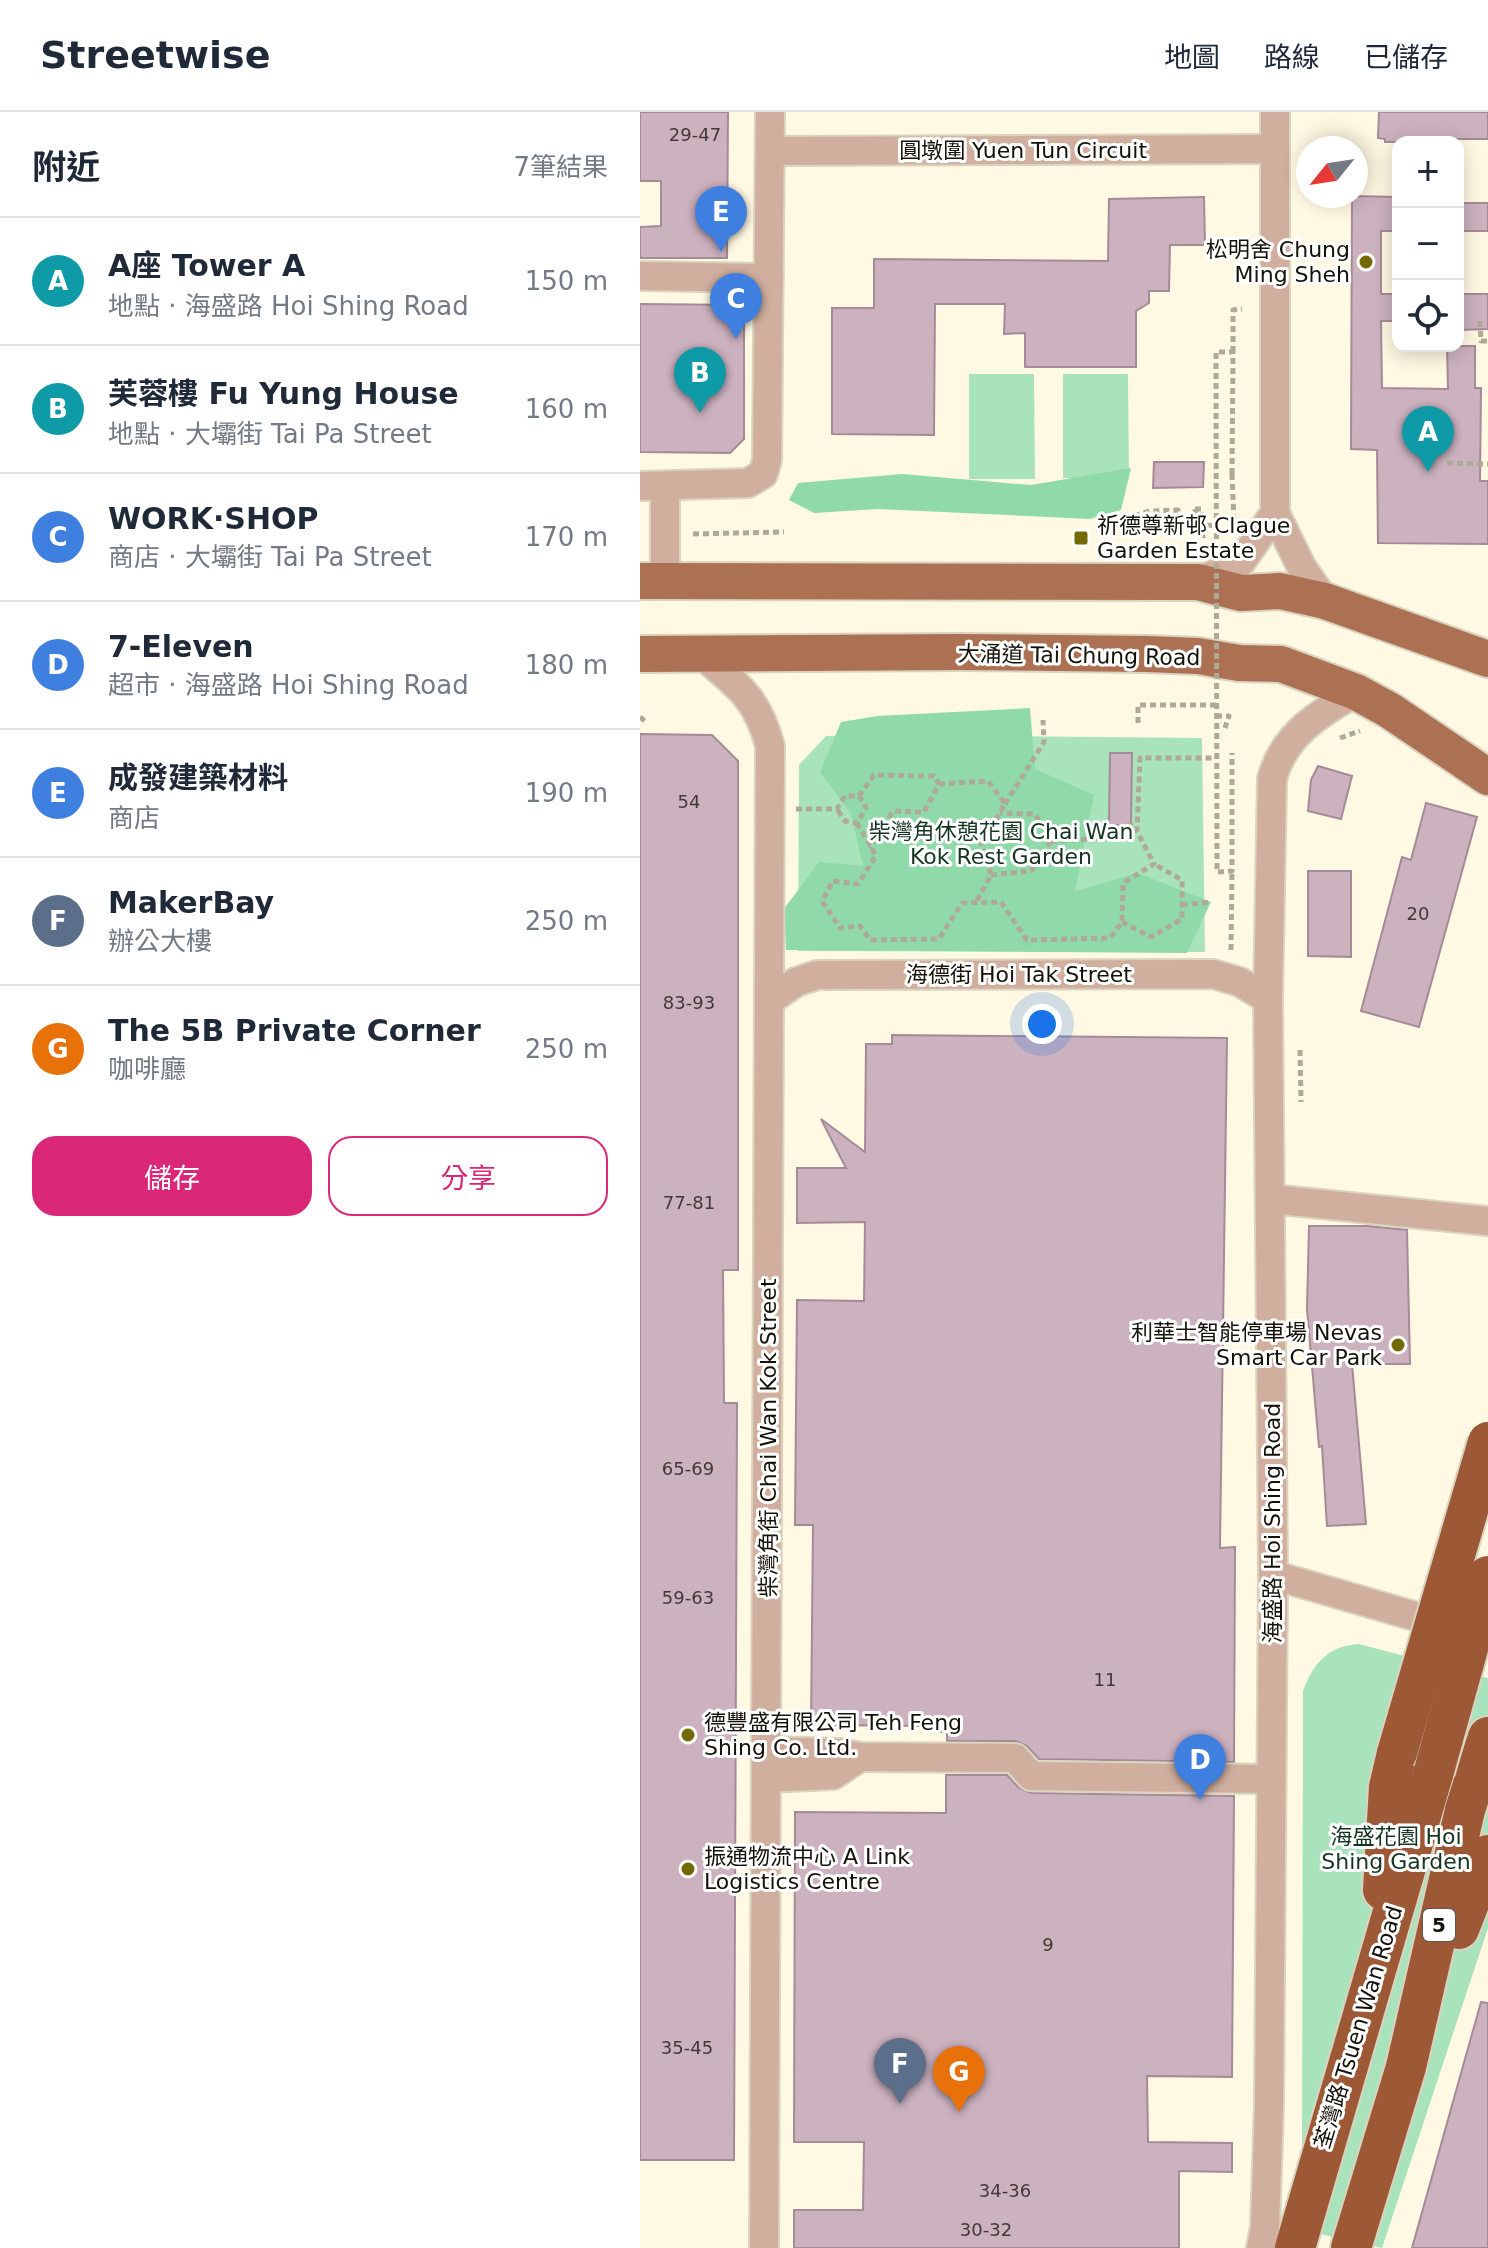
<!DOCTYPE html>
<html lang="zh-TW">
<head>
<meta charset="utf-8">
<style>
	body { margin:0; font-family:"DejaVu Sans","Noto Sans TC",sans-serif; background:#f2f2f3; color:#1f2937 }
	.controls { position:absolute; right:24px; top:24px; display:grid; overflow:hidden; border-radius:16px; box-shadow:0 4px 20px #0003 }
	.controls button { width:72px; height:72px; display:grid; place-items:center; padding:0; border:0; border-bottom:2px solid #e0e1e3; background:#fff; color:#1f2937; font:40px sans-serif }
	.compass { position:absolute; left:656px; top:24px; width:72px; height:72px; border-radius:50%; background:#fff; box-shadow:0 4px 20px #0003; rotate:240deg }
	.you { position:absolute; left:402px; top:912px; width:28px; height:28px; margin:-20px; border:6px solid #fff; border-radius:50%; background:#1a73e8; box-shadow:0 0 0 12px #1a73e833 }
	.badge { display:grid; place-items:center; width:52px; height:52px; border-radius:50%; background:#db2777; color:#fff; font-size:26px; font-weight:700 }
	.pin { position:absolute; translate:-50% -66px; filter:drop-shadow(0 2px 4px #0008) }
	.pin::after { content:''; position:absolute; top:42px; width:28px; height:24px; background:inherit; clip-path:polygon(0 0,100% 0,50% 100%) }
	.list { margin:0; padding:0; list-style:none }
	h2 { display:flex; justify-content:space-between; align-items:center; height:104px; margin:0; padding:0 32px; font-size:34px }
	h2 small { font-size:26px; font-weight:400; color:#747a83 }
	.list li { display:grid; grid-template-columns:52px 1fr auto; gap:24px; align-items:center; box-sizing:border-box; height:128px; padding:0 32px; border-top:2px solid #e0e1e3 }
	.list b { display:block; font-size:30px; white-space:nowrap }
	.list p { margin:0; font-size:26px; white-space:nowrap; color:#747a83 }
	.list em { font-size:26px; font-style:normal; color:#747a83 }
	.actions { display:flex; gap:16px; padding:24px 32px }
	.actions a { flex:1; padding:18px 0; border:2px solid #db2777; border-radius:24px; text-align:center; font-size:28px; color:#db2777 }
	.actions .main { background:#db2777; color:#fff }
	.icon { flex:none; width:44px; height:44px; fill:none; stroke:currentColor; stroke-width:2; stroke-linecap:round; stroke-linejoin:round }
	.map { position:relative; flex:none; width:848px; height:2136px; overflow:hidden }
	header { display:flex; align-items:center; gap:48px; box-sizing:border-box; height:112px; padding:0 40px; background:#fff; border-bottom:2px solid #e0e1e3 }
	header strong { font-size:38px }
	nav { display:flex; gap:44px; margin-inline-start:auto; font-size:28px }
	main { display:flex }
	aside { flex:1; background:#fff }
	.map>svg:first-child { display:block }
	.green { fill:#a9e3bb }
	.forest { fill:#8fdaa8 }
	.pier { fill:#fff8e2 }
	.building { fill:#ccb1bf; stroke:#a58a98; stroke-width:2 }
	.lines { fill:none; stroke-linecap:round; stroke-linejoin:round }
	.minor-casing { stroke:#d9d3bf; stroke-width:32 }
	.major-casing { stroke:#d9d3bf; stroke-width:40 }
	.highway-casing { stroke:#d9d3bf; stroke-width:44 }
	.path { stroke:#afaa98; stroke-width:5; stroke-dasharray:6 4; stroke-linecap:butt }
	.minor { stroke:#d1af9e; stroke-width:28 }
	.major { stroke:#ac7053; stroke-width:36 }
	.highway { stroke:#9d5836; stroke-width:40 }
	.highway-bridge-casing { stroke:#d9d3bf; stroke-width:44; stroke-linecap:butt }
	.path-bridge { stroke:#afaa98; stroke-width:5; stroke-dasharray:6 4; stroke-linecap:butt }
	.highway-bridge { stroke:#9d5836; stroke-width:40 }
	.poi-dot { fill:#736900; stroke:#fff; stroke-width:3 }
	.labels { text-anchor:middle; stroke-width:6; stroke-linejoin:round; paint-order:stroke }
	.number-label { font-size:18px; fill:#423936 }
	.shield { fill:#fff; stroke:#5a5852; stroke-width:2 }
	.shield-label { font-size:20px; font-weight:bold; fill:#141108 }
	.street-label { font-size:22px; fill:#141108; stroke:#fff }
	.poi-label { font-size:22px; fill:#141108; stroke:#fff; text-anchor:start }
	.park-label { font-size:22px; fill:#153521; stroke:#fff }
</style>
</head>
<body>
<header>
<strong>Streetwise</strong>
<nav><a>地圖</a><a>路線</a><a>已儲存</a></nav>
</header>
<main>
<aside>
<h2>附近<small>7筆結果</small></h2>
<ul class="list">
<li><span class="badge" style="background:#0f9aa8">A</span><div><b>A座 Tower A</b><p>地點 · 海盛路 Hoi Shing Road</p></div><em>150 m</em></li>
<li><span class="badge" style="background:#0f9aa8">B</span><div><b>芙蓉樓 Fu Yung House</b><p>地點 · 大壩街 Tai Pa Street</p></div><em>160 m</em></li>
<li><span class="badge" style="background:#3f7fe0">C</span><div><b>WORK·SHOP</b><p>商店 · 大壩街 Tai Pa Street</p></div><em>170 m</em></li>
<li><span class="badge" style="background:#3f7fe0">D</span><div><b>7-Eleven</b><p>超市 · 海盛路 Hoi Shing Road</p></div><em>180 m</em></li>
<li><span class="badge" style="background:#3f7fe0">E</span><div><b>成發建築材料</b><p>商店</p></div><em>190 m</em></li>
<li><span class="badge" style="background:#5c6f8a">F</span><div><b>MakerBay</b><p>辦公大樓</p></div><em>250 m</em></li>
<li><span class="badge" style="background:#e8710a">G</span><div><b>The 5B Private Corner</b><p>咖啡廳</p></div><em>250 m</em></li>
</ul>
<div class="actions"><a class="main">儲存</a><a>分享</a></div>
</aside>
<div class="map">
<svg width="848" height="2136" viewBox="0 0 848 2136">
	<rect width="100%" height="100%" fill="#fff8e2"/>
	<g class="green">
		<polygon points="329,262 394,262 395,367 329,367"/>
		<polygon points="423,262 488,262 489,367 423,366"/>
		<polygon points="232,623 562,626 565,840 158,839 159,653 186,624"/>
		<path d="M719,1532L848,1566V1816L742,2136L676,2121L662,2057L663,1579C673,1551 688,1534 719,1532Z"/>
	</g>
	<g class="forest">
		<polygon points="491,356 481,398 450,407 238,397 174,401 149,388 158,371 262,362 391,373"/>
		<polygon points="390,596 395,657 454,683 435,779 498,761 571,790 547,841 146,838 144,797 179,750 223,754 211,702 180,660 201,610 237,604"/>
	</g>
	<polygon class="pier" points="601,430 598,573 0,585 0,433 144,432 145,436"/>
	<g class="building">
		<polygon points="0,0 88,0 87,146 0,146 0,115 21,114 21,69 0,69"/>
		<polygon points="739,0 848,0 848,27 775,27 774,30 745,30 745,27 738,26"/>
		<polygon points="712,84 758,85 758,119 741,119 741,182 758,182 758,209 741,209 742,276 808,277 807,234 835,234 835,276 841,276 840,369 848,369 848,432 738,431 737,338 711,337"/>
		<polygon points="564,85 565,133 530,133 529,179 509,179 509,191 496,199 496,255 385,255 385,221 364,222 365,192 295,192 294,323 192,322 192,196 234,196 234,147 468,149 469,87"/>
		<rect x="818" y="91" width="30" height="28"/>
		<polygon points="818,182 848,182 848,217 818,218"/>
		<polygon points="0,192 104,193 104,327 90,341 0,340"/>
		<polygon points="514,350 564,350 563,375 513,376"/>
		<polygon points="0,622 72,623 98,649 98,1158 83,1158 84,1291 97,1291 94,2048 0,2048"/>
		<polygon points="470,641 492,641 491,713 469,713"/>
		<polygon points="678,654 712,664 701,707 668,699 671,668"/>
		<polygon points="786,691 837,705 779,915 721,899 762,745 771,748"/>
		<polygon points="668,759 711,759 711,845 668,844"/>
		<polygon points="252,923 587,926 580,1436 595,1435 594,1650 399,1647 387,1634 376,1629 307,1629 307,1620 297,1620 297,1614 171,1613 173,1413 155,1413 157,1188 224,1189 225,1110 157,1111 157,1056 206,1056 181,1007 225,1040 226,932 252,932"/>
		<polygon points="669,1114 728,1114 767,1118 770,1252 712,1252 726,1412 687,1414 682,1334 679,1335 667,1197"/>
		<polygon points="306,1663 367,1663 379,1676 391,1681 594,1684 592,1965 507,1964 508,2030 592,2031 592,2060 539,2059 539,2136 154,2136 154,2098 223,2098 224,2030 154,2030 155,1700 306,1701"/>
		<polygon points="841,1890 848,1891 848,2136 772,2136"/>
	</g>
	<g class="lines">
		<g class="minor-casing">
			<g id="minor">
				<polyline points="635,0 635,401 662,456 685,489"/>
				<polyline points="130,39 635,37"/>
				<polyline points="0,164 129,166"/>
				<polyline points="0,374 108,371 123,362 127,348 130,0"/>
				<polyline points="25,374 25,468"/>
				<polyline points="558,470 601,450 635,401"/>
				<path d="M62,543C98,574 117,585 130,634L124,2136"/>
				<polyline points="130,888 156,870 177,863 573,862 600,870 628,887"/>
				<polyline points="631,1087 848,1109"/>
				<polyline points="633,1463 812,1515"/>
				<polyline points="126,1639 200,1641 220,1645 375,1646 391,1664 631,1667"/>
				<polyline points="126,1666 193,1663 220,1645"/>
				<path d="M621,2136L625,2116L629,1993L633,1463L628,887L632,667C643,623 680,601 716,580"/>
			</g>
		</g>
		<g class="major-casing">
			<g id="major">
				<polyline points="0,469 558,470 601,481 640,479 685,489 848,547"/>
				<polyline points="0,542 321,540 506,542 558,544 599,551 641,552 716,580 749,598 848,665"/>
			</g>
		</g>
		<g class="highway-casing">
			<g id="highway">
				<polyline points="743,1778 749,1675 757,1641"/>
				<polyline points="819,1817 848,1743"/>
				<polyline points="655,2136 794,1659"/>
				<polyline points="711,2136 766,1955 825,1698 848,1625"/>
			</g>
		</g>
		<g class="path">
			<polyline points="840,209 841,229 848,229"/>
			<polyline points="593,240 593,198 602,197"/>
			<polyline points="807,351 848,352"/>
			<polyline points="592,362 594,409"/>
			<polyline points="555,397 562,397 563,429"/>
			<polyline points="456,416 510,399 538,398 539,414 556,414 555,397"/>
			<polyline points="53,422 144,420"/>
			<polyline points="576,604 589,604 585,616"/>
			<polyline points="0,605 6,610"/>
			<polyline points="498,611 498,593 576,593"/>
			<polyline points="700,626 720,619"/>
			<polyline points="299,672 348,669 365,692 341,731 351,763 336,790"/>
			<polyline points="219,684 234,663 294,664 299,672 284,700 253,699 230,736"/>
			<polyline points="365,692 404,630 403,608"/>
			<polyline points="156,697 197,697 205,684 219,684 226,696 217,711 205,709 197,697"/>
			<polyline points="217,711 236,744 218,772 193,769 182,789 200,816 220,814 230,828 299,827 322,791 361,790 387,828 470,826 482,810 483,771 514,752 497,719 500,646 572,646"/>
			<polyline points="411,729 468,726 489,713 497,712"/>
			<polyline points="351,763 391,759 411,729 395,702 360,701"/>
			<polyline points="542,793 571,790"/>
			<polyline points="482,810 511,825 542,807 542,768 514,752"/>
			<polyline points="591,838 592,759"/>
			<polyline points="660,938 661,990"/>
		</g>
		<use href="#minor" class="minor"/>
		<use href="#major" class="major"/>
		<use href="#highway" class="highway"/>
		<g class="highway-bridge-casing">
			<g id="highway-bridge">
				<polyline points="757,1641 848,1330"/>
				<polyline points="794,1659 848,1464"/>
			</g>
		</g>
		<g class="path-bridge">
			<polyline points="592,362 593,240 576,240 577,760 592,759 592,641"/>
			<polyline points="556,414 576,413"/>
		</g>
		<use href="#highway-bridge" class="highway-bridge"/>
	</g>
	<g class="poi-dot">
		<circle cx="726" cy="150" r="8"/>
		<rect x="433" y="418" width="16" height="16" rx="4"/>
		<circle cx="758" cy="1233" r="8"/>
		<circle cx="48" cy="1623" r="8"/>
		<circle cx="48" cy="1757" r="8"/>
	</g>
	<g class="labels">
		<g class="number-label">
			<text x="55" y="29">29-47</text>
			<text x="49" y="696">54</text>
			<text x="778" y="808">20</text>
			<text x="49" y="897">83-93</text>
			<text x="49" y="1097">77-81</text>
			<text x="48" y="1363">65-69</text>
			<text x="48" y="1492">59-63</text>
			<text x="465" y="1574">11</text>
			<text x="408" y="1839">9</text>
			<text x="47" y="1942">35-45</text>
			<text x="365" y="2085">34-36</text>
			<text x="346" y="2124">30-32</text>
		</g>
		<rect class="shield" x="783" y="1797" width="32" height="32" rx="6"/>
		<g class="shield-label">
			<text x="799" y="1820">5</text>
		</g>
		<g class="street-label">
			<text x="383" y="46">圓墩圍 Yuen Tun Circuit</text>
			<text transform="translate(439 543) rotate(1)" y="8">大涌道 Tai Chung Road</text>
			<text x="379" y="870">海德街 Hoi Tak Street</text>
			<text transform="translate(128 1326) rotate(-90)" y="8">柴灣角街 Chai Wan Kok Street</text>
			<text transform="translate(632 1411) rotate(-90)" y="8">海盛路 Hoi Shing Road</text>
			<text transform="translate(718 1915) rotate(-73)" y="8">荃灣路 Tsuen Wan Road</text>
		</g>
		<g class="poi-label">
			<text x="710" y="145" text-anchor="end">松明舍 Chung<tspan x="710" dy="25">Ming Sheh</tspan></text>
			<text x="457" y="421">祈德尊新邨 Clague<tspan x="457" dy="25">Garden Estate</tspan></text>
			<text x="742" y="1228" text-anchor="end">利華士智能停車場 Nevas<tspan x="742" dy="25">Smart Car Park</tspan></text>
			<text x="64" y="1618">德豐盛有限公司 Teh Feng<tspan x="64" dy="25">Shing Co. Ltd.</tspan></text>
			<text x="64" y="1752">振通物流中心 A Link<tspan x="64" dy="25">Logistics Centre</tspan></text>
		</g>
		<g class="park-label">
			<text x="361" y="727">柴灣角休憩花園 Chai Wan<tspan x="361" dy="25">Kok Rest Garden</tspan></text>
			<text x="756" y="1732">海盛花園 Hoi<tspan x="756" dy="25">Shing Garden</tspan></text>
		</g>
	</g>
</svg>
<div class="controls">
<button>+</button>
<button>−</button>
<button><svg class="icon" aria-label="locate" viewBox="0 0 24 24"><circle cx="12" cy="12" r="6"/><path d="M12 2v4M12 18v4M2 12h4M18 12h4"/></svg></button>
</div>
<svg class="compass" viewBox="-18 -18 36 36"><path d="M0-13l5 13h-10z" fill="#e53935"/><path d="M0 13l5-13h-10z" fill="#747a83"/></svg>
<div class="you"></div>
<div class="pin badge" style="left:788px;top:360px;background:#0f9aa8">A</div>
<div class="pin badge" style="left:60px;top:301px;background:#0f9aa8">B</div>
<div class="pin badge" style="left:96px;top:227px;background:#3f7fe0">C</div>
<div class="pin badge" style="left:560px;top:1688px;background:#3f7fe0">D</div>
<div class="pin badge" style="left:81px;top:140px;background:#3f7fe0">E</div>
<div class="pin badge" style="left:260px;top:1992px;background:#5c6f8a">F</div>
<div class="pin badge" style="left:319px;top:2000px;background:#e8710a">G</div>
</div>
</main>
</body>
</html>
